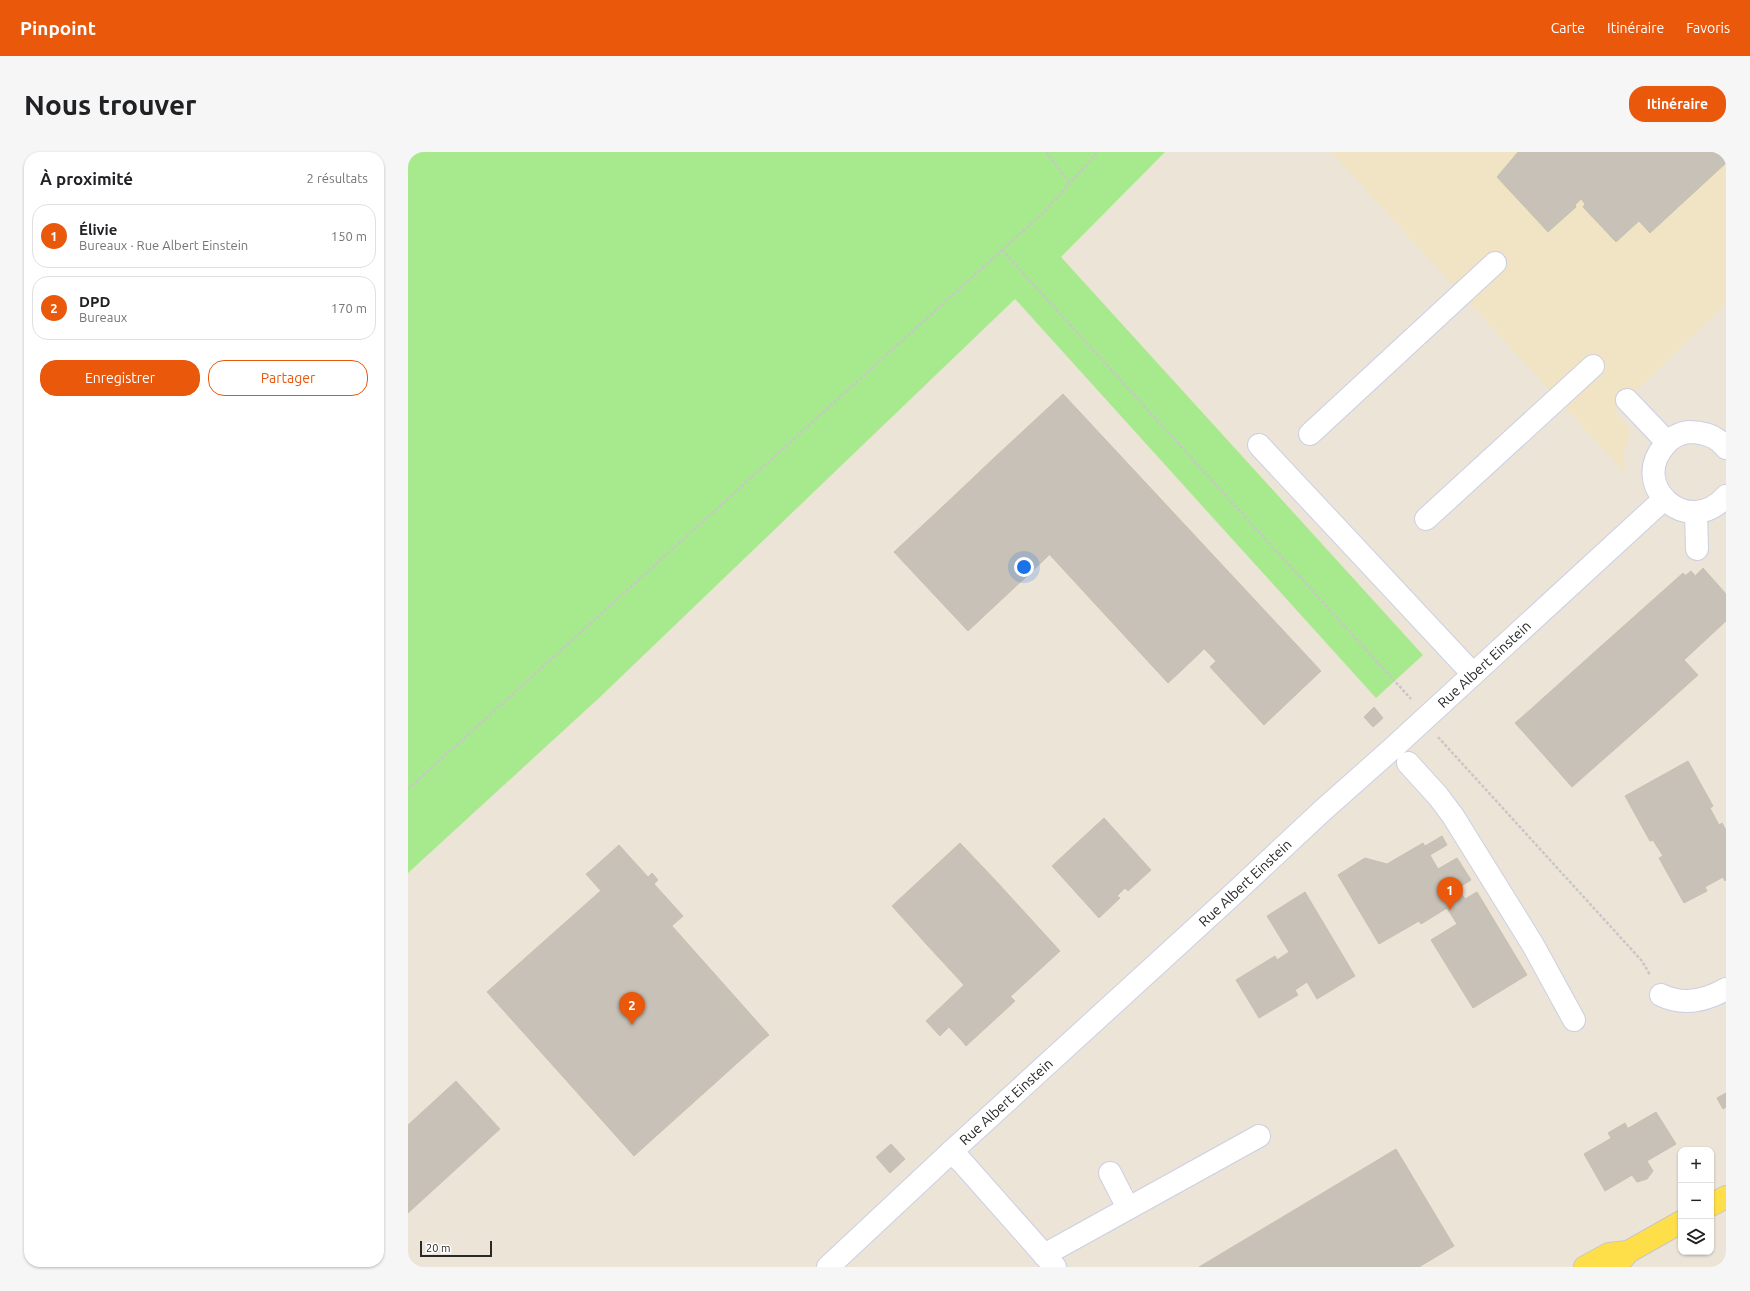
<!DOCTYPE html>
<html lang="fr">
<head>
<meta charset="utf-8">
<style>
	body { margin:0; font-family:Ubuntu,sans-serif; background:#f6f6f6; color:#202124 }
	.controls { position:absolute; right:12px; bottom:12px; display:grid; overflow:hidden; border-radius:8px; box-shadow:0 1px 3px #0004 }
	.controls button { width:36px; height:36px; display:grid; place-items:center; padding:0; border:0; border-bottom:1px solid #e0e0e0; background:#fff; color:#202124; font:20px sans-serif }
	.scale { position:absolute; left:12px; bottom:10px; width:72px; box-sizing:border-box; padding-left:4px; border:2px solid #282828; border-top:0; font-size:11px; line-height:14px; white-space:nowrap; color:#282828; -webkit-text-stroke:3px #fff; paint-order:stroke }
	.you { position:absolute; left:616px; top:415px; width:14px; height:14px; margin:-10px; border:3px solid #fff; border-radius:50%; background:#1a73e8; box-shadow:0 0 0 6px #1a73e833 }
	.badge { display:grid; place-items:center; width:26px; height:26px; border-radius:50%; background:#ea580c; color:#fff; font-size:13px; font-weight:700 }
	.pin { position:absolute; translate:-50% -33px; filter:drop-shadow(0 1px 2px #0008) }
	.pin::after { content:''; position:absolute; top:21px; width:14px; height:12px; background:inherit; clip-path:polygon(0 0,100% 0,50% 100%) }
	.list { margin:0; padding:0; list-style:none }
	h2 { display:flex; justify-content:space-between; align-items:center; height:52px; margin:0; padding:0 16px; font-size:17px }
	h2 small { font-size:13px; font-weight:400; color:#757577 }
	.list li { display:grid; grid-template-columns:26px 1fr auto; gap:12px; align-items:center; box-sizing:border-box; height:64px; margin:0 8px 8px; padding:0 8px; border:1px solid #e0e0e0; border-radius:16px }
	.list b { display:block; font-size:15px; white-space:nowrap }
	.list p { margin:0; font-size:13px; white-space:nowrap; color:#757577 }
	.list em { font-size:13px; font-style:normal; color:#757577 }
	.actions { display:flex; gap:8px; padding:12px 16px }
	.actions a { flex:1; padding:9px 0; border:1px solid #ea580c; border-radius:16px; text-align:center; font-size:14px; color:#ea580c }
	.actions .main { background:#ea580c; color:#fff }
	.icon { flex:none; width:22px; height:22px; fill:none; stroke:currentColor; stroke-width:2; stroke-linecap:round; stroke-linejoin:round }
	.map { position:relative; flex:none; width:1318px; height:1115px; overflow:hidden; border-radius:16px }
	header { display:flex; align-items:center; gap:24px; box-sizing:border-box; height:56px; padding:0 20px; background:#ea580c; color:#fff }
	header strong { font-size:19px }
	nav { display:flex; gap:22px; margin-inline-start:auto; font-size:14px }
	.intro { display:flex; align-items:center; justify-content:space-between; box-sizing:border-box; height:96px; padding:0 24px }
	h1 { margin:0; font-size:28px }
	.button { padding:10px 18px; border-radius:16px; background:#ea580c; color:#fff; font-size:14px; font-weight:700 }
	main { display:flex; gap:24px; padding:0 24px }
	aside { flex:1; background:#fff; border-radius:16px; box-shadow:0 1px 3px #0004 }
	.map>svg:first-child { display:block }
	.education { fill:#f0e4c4 }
	.green { fill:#a7ea8d }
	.building { fill:#c7c1b7; stroke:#c7c1b1 }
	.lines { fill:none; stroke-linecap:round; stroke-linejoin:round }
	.minor-casing { stroke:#cccfe3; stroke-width:24 }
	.major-casing { stroke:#c7c7c7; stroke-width:24 }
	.path { stroke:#c7c7c7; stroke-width:2.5; stroke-dasharray:3 2; stroke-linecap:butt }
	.minor { stroke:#fff; stroke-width:22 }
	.major { stroke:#ffdf49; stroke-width:22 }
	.labels { text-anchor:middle; stroke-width:3.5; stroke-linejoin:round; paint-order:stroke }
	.street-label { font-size:14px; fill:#282828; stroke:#fff }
</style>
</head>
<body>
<header>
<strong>Pinpoint</strong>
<nav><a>Carte</a><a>Itinéraire</a><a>Favoris</a></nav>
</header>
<div class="intro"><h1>Nous trouver</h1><a class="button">Itinéraire</a></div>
<main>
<aside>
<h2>À proximité<small>2 résultats</small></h2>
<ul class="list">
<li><span class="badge">1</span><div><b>Élivie</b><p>Bureaux · Rue Albert Einstein</p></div><em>150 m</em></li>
<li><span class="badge">2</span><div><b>DPD</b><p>Bureaux</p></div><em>170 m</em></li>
</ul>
<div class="actions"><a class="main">Enregistrer</a><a>Partager</a></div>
</aside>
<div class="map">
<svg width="1318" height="1115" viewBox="0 0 1318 1115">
	<rect width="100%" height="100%" fill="#ece4d7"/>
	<polygon class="education" points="923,0 1318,0 1318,152 1207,259 1218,271 1222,280 1216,298 1217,321"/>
	<polygon class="green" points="0,0 757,0 653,105 1015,503 968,546 607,147 191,546 0,721"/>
	<g class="building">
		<polygon points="1110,0 1318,0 1318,11 1242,81 1231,69 1208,90 1175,55 1177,52 1173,47 1167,53 1168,55 1140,80 1089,25"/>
		<polygon points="655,242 913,519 856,573 802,515 808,509 782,482 764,499 774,518 760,531 642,403 660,385 586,306"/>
		<polygon points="586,306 660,385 620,423 547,343"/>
		<polygon points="547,343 620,423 560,479 486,400"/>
		<polygon points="1295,416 1318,442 1318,469 1276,508 1290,523 1240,568 1182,504 1275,421 1287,434 1292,429 1288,423"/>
		<polygon points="1283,419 1292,429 1287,434 1277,424"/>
		<polygon points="782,482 796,497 774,518 764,499"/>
		<polygon points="1182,504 1240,568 1164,635 1117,582 1133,568 1123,557"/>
		<polygon points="966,555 975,566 965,575 956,565"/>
		<polygon points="1123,557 1133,568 1117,582 1107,571"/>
		<polygon points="1280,609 1305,654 1302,656 1311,673 1314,671 1318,678 1318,728 1317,729 1315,725 1297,735 1299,739 1276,751 1251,706 1255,704 1245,688 1242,689 1217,644"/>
		<polygon points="696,666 743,718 720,739 717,736 709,744 712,746 691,766 644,714"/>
		<polygon points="1034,684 1039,693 1022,703 1017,694"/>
		<polygon points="552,691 589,730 520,794 484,754"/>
		<polygon points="1015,691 1030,717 1049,706 1063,728 1050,736 1057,747 1069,740 1119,823 1065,856 1023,788 1049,772 1039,756 1013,772 1011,769 971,792 930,723 957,706 979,712"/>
		<polygon points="211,693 240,725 238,727 244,734 246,732 275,764 259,778 356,887 226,1004 79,840 197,735 182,719"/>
		<polygon points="182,719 197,735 193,739 178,722"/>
		<polygon points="244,721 250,728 244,734 238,727"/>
		<polygon points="589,730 652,799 554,889 541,875 532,884 518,869 556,833 520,794"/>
		<polygon points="897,740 947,824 909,847 899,830 887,838 890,843 851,866 828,828 867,804 869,808 881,800 859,764"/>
		<polygon points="264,774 361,883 356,887 259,778"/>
		<polygon points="602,844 607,849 558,894 554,889"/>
		<polygon points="48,929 92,977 0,1061 0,973"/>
		<polygon points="1318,941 1318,955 1315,957 1309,946"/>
		<polygon points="1248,960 1268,992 1239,1009 1245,1019 1239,1027 1229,1030 1224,1023 1197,1039 1176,1002"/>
		<polygon points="1217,971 1220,977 1203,986 1200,981"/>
		<polygon points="483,992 497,1007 482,1021 468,1005"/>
		<polygon points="988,997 1046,1094 1011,1115 791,1115"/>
	</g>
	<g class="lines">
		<g class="minor-casing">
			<g id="minor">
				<polyline points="1219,248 1259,290"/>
				<polyline points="902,282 1087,111"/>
				<polyline points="851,293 1065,522"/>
				<path d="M1318,296C1309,284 1295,280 1281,280C1272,281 1262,286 1257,293C1220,334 1281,387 1318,344"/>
				<polyline points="1288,360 1289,397"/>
				<polyline points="1018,367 1185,214"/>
				<polyline points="1000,611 1030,644 1045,664 1125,793 1166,868"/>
				<path d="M1253,843C1275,854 1297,849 1318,837"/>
				<polyline points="543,1000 554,1010 647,1115"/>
				<polyline points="702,1021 720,1056"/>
				<polyline points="636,1103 851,984"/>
				<path id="s1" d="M420,1115L543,1000L821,746L914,659L985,596L1256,347"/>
			</g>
		</g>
		<g class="major-casing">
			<g id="major">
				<polyline points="1303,1053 1318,1045"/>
				<polyline points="1177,1115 1201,1102 1220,1100"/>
				<polyline points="1208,1115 1220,1100 1273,1070"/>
			</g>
		</g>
		<g class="path">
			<polyline points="638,0 662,31"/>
			<polyline points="594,98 1003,547"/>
			<polyline points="1030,585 1234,809 1242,823"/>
			<polyline points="0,637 637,59 690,0"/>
		</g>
		<use href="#minor" class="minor"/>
		<use href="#major" class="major"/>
	</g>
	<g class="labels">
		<g class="street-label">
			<text dy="5" stroke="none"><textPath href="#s1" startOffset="891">Rue Albert Einstein</textPath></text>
			<text dy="5" stroke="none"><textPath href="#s1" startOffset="567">Rue Albert Einstein</textPath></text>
			<text dy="5" stroke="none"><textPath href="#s1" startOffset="243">Rue Albert Einstein</textPath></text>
		</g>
	</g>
</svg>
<div class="controls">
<button>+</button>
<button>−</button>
<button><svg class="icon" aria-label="layers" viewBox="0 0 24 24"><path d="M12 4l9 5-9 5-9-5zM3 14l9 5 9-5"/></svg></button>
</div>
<div class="scale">20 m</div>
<div class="you"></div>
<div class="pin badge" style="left:1042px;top:758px">1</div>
<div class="pin badge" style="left:224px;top:873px">2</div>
</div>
</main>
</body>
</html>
